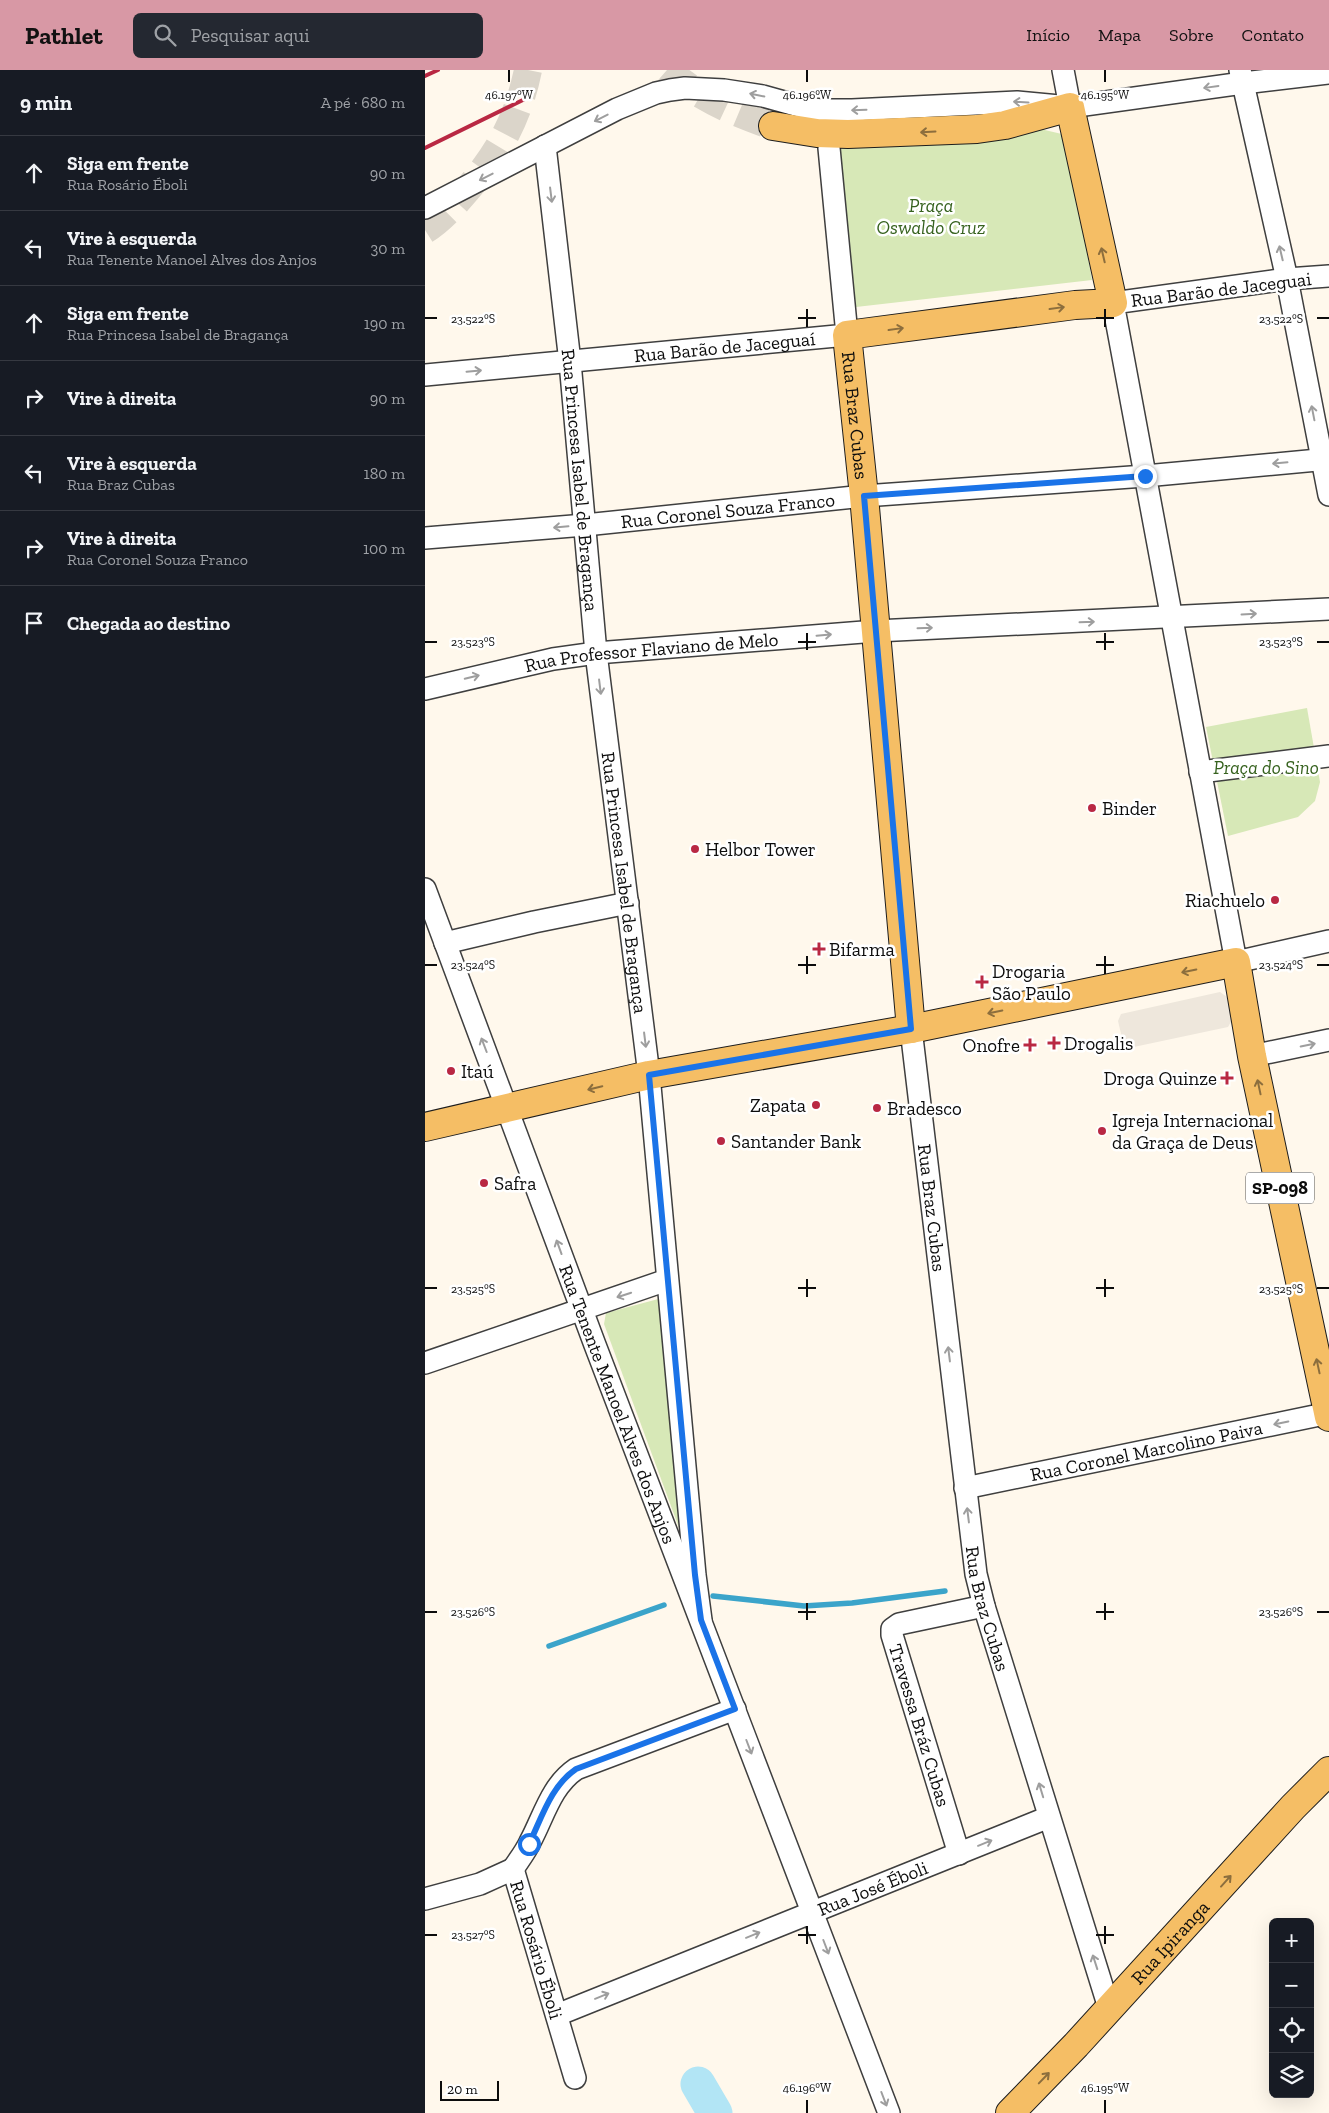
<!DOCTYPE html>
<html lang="pt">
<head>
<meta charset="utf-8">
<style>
	body { margin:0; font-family:"Zilla Slab",serif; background:#242831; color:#f1f3f6 }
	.controls { position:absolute; right:15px; bottom:15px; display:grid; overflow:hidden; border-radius:8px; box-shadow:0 5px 20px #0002 }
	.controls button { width:45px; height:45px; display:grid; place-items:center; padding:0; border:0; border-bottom:1px solid #363941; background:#171b24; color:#f1f3f6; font:25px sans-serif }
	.scale { position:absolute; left:15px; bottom:12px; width:59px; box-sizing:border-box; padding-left:5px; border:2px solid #0c0c0c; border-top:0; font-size:14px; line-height:18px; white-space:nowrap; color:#0c0c0c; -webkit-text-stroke:4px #fff; paint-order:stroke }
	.stop { position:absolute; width:15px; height:15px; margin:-11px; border:4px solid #1a73e8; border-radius:50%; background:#fff }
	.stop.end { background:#1a73e8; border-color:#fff; box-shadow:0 1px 5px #0008 }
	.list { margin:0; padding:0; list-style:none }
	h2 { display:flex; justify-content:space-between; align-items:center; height:65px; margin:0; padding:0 20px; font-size:21px }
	h2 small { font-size:16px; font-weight:400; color:#9ea1a6 }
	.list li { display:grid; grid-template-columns:32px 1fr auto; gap:15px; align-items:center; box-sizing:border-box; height:75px; padding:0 20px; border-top:1px solid #363941 }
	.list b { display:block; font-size:19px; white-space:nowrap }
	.list p { margin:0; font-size:16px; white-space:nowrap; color:#9ea1a6 }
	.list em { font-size:16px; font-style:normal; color:#9ea1a6 }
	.icon { flex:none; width:28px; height:28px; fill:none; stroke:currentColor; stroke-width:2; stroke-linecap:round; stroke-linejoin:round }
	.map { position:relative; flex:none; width:904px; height:2043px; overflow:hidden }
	header { display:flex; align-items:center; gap:30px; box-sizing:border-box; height:70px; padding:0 25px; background:#d898a5; color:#111 }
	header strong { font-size:24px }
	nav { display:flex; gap:28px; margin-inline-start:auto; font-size:18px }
	.search { width:350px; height:45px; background:#242831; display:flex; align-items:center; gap:12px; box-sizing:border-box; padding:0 18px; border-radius:8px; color:#9ea1a6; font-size:19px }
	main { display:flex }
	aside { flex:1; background:#171b24 }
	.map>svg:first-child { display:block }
	.green { fill:#d7e8b7 }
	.plaza { fill:#eee7dc }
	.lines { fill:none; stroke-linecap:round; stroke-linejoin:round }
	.stream { stroke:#3ba4ca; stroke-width:5.5 }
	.river { stroke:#b2e5f5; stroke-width:35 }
	.major-tunnel { stroke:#dbd5ca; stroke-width:28; stroke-dasharray:28 14; stroke-linecap:butt }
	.minor-casing { stroke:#3f3f3f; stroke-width:24 }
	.major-casing { stroke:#1d1d1d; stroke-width:30 }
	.minor { stroke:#fff; stroke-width:21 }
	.major { stroke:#f5be65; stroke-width:28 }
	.rail { stroke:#b92843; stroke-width:4 }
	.oneway { stroke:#9e9e9e }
	.oneway2 { stroke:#8c6e3d }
	.route { stroke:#1a73e8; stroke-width:6 }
	.ticks { fill:none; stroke:#0c0c0c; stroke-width:2 }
	.poi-dot { fill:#b92843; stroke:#fff; stroke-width:2 }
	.labels { text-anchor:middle; stroke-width:5; stroke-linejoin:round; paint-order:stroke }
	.shield { fill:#fff; stroke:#555; stroke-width:1 }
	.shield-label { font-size:18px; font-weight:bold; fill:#0c0c0c }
	.park-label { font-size:19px; font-style:italic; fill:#36621e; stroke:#fff }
	.street-label { font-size:19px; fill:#0c0c0c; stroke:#fff }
	.poi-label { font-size:19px; fill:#0c0c0c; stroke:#fff; text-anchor:start }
	.ticks-label { font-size:12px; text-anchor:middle; fill:#0c0c0c; stroke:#fff; stroke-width:5; stroke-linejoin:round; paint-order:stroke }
</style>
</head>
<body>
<header>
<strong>Pathlet</strong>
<div class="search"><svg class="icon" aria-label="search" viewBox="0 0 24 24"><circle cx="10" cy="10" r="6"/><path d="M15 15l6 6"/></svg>Pesquisar aqui</div>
<nav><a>Início</a><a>Mapa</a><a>Sobre</a><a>Contato</a></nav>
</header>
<main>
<aside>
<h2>9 min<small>A pé · 680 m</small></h2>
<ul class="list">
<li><svg class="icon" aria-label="ahead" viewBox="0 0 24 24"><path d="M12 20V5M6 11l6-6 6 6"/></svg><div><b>Siga em frente</b><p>Rua Rosário Éboli</p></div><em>90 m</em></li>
<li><svg class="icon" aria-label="left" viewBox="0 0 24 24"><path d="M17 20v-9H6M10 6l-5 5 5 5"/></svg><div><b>Vire à esquerda</b><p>Rua Tenente Manoel Alves dos Anjos</p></div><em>30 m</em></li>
<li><svg class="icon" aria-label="ahead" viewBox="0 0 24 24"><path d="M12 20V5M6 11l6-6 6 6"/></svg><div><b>Siga em frente</b><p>Rua Princesa Isabel de Bragança</p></div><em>190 m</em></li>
<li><svg class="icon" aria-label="right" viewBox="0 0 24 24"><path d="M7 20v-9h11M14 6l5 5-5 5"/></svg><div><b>Vire à direita</b></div><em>90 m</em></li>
<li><svg class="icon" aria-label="left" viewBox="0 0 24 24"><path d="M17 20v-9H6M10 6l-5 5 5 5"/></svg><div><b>Vire à esquerda</b><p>Rua Braz Cubas</p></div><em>180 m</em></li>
<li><svg class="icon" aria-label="right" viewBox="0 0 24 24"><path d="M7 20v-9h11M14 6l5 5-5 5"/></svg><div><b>Vire à direita</b><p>Rua Coronel Souza Franco</p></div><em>100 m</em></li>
<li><svg class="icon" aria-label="arrive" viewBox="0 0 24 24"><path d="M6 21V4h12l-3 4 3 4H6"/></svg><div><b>Chegada ao destino</b></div></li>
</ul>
</aside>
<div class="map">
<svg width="904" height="2043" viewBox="0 0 904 2043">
	<rect width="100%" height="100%" fill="#fff8ec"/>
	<g class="green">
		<polygon points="607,57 641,65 667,210 431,237 413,69"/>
		<polygon points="882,638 895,712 890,731 873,747 803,766 781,657"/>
		<polygon points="237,1228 264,1485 179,1254 181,1243"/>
	</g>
	<polygon class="plaza" points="795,922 802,927 807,950 803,957 704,978 698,972 693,951 696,944"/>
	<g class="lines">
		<g class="stream">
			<polyline points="288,1526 379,1536 427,1533 520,1521"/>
			<polyline points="124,1576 239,1535"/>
		</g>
		<polyline class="river" points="273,2014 290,2043"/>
		<g class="major-tunnel">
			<path d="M242,0C273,27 309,43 348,56"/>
			<path d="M0,160C16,150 30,134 42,120C74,82 93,49 103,0"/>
		</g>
		<g class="minor-casing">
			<g id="minor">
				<polyline points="638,0 645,37"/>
				<polyline points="815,0 862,209 904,425"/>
				<path id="s1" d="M120,76L145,292L171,583L224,1005L270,1505L276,1550"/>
				<polyline points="0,138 192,39 231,23 245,20 260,18 299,20 338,26 381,38 396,40 427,40 592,32 645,37 818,13 904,3"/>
				<polyline points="904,206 862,209 688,233 811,892 904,871"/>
				<path id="s2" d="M0,305L422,265L404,78"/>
				<path id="s3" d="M0,468L160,455L439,426L720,406L904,389"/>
				<path id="s4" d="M0,619L128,589L171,583L451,561L904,539"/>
				<polyline points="775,702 904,686"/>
				<path id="s5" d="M0,819L170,1275L464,2043"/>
				<polyline points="20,873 109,852 203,833"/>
				<path id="s6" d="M486,959L551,1504L559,1536L684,1938"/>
				<polyline points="827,986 904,970"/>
				<polyline points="0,1293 242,1210"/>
				<path id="s7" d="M540,1418L904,1343"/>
				<polyline points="534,1784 467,1565 467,1559 474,1554 559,1536"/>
				<path d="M88,1799C94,1790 101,1781 105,1772C119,1746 126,1716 151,1699L310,1639"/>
				<path id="s8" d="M88,1799L150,2008"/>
				<polyline points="0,1829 55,1814 88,1799"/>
				<path id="s9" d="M132,1945L624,1747"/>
			</g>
		</g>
		<g class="major-casing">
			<g id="major">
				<path id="s10" d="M348,56L392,63L423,64L552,59L580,55L645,37L688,233L650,235L422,265L439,426L486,959"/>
				<polyline points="0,1057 224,1005 486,959 811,892 827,986 904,1347"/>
				<path id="s11" d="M585,2043L651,1975L868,1737L904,1701"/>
			</g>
		</g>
		<use href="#minor" class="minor"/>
		<use href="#major" class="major"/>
		<g class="rail">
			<polyline points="0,6 13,0"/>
			<polyline points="0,78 102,28"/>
		</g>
	</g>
	<defs><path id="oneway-shaft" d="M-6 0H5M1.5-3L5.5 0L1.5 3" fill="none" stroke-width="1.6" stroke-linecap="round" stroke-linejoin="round" transform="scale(1.25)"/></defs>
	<g class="oneway">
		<use href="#oneway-shaft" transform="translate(786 17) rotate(172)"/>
		<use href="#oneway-shaft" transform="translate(332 25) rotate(-168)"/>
		<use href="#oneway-shaft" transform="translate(596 32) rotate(-177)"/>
		<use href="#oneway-shaft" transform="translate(434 40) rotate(178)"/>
		<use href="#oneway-shaft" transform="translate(176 48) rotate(153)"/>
		<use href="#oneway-shaft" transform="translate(61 107) rotate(153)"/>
		<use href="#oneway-shaft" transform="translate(126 125) rotate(83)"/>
		<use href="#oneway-shaft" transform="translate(856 183) rotate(-103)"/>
		<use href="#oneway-shaft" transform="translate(49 301) rotate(-5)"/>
		<use href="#oneway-shaft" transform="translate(888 343) rotate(-101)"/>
		<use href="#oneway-shaft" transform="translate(855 393) rotate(175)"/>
		<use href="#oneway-shaft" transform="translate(136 457) rotate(175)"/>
		<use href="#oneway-shaft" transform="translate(824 544) rotate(-3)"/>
		<use href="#oneway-shaft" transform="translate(662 552) rotate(-2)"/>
		<use href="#oneway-shaft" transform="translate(500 558) rotate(-2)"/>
		<use href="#oneway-shaft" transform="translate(399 565) rotate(-5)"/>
		<use href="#oneway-shaft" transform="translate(47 607) rotate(-14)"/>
		<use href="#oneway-shaft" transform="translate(175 617) rotate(83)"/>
		<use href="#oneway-shaft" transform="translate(220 970) rotate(83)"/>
		<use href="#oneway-shaft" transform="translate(59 975) rotate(-111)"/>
		<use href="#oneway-shaft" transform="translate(883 975) rotate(-12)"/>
		<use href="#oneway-shaft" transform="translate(134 1177) rotate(-110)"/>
		<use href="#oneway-shaft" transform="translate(199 1225) rotate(162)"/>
		<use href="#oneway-shaft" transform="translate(524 1284) rotate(-97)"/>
		<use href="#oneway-shaft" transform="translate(856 1353) rotate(168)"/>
		<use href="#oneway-shaft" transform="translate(543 1445) rotate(-97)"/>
		<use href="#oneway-shaft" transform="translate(324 1677) rotate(69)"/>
		<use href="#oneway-shaft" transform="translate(616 1720) rotate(-107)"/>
		<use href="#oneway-shaft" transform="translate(560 1773) rotate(-22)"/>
		<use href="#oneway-shaft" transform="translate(328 1865) rotate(-22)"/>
		<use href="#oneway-shaft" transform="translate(401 1877) rotate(69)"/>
		<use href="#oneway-shaft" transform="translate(670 1892) rotate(-108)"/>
		<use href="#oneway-shaft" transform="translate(177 1926) rotate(-22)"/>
		<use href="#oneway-shaft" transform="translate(459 2029) rotate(69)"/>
	</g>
	<g class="oneway2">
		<use href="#oneway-shaft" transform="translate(503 62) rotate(177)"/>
		<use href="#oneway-shaft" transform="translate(678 185) rotate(-103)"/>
		<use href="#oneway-shaft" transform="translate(632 238) rotate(-8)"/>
		<use href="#oneway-shaft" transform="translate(471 259) rotate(-8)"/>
		<use href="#oneway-shaft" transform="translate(764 901) rotate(168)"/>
		<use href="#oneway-shaft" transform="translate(570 942) rotate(168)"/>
		<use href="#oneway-shaft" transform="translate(834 1017) rotate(-102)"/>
		<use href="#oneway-shaft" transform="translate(170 1018) rotate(167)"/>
		<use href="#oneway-shaft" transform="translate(893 1296) rotate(-102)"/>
		<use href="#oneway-shaft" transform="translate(801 1811) rotate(-48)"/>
		<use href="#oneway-shaft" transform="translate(619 2008) rotate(-46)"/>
	</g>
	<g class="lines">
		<path class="route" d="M104,1774C117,1747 126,1716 151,1699L310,1639L276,1550L270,1505L224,1005L486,959L439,426L720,406"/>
	</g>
	<path class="ticks" d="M84,0V12M382,0V12M680,0V12M382,239V257M680,239V257M0,248H12M373,248H391M671,248H689M892,248H904M382,563V580M680,563V580M0,572H12M373,572H391M671,572H689M892,572H904M382,886V904M680,886V904M0,895H12M373,895H391M671,895H689M892,895H904M382,1209V1227M680,1209V1227M0,1218H12M373,1218H391M671,1218H689M892,1218H904M382,1533V1550M680,1533V1550M0,1542H12M373,1542H391M671,1542H689M892,1542H904M382,1856V1874M680,1856V1874M0,1865H12M373,1865H391M671,1865H689M382,2030V2043M680,2030V2043"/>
	<g class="poi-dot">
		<circle cx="667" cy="738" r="5"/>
		<circle cx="270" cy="779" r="5"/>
		<circle cx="850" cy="830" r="5"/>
		<path d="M391.5 871.5h5v5h5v5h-5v5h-5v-5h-5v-5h5z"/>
		<path d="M554.5 904.5h5v5h5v5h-5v5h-5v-5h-5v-5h5z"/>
		<path d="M626.5 965.5h5v5h5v5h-5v5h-5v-5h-5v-5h5z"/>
		<path d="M602.5 967.5h5v5h5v5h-5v5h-5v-5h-5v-5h5z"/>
		<circle cx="26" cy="1001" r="5"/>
		<path d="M799.5 1000.5h5v5h5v5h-5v5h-5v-5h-5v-5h5z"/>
		<circle cx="391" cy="1035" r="5"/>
		<circle cx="452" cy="1038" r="5"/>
		<circle cx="677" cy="1061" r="5"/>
		<circle cx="296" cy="1071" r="5"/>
		<circle cx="59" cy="1113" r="5"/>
	</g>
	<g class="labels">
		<rect class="shield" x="821" y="1102.5" width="68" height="31" rx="4"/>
		<g class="shield-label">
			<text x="855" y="1124">SP-098</text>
		</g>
		<g class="park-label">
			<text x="506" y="142">Praça<tspan x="506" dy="22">Oswaldo Cruz</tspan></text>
			<text x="841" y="704">Praça do Sino</text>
		</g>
		<g class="street-label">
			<text transform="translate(796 219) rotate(-7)" y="7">Rua Barão de Jaceguai</text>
			<text dy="7" stroke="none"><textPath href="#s2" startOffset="301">Rua Barão de Jaceguaí</textPath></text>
			<text dy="7" stroke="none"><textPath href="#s10" startOffset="850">Rua Braz Cubas</textPath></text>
			<text dy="7" stroke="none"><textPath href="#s1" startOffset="336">Rua Princesa Isabel de Bragança</textPath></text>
			<text dy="7" stroke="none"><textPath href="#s3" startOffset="304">Rua Coronel Souza Franco</textPath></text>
			<text dy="7" stroke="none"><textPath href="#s4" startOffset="230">Rua Professor Flaviano de Melo</textPath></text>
			<text dy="7" stroke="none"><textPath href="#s1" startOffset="741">Rua Princesa Isabel de Bragança</textPath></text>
			<text dy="7" stroke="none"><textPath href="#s6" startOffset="180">Rua Braz Cubas</textPath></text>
			<text dy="7" stroke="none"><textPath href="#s5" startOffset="550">Rua Tenente Manoel Alves dos Anjos</textPath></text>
			<text dy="7" stroke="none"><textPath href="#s7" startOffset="185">Rua Coronel Marcolino Paiva</textPath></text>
			<text dy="7" stroke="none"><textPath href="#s6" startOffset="585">Rua Braz Cubas</textPath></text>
			<text transform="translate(495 1655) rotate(73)" y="7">Travessa Bráz Cubas</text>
			<text dy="7" stroke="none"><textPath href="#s9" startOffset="340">Rua José Éboli</textPath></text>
			<text dy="7" stroke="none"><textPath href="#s11" startOffset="234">Rua Ipiranga</textPath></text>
			<text dy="7" stroke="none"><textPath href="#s8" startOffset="84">Rua Rosário Éboli</textPath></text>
		</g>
		<g class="poi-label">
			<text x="677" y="745">Binder</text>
			<text x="280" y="786">Helbor Tower</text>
			<text x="840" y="837" text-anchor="end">Riachuelo</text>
			<text x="404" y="886">Bifarma</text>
			<text x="567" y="908">Drogaria<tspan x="567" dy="22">São Paulo</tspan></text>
			<text x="639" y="980">Drogalis</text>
			<text x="595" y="982" text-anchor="end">Onofre</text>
			<text x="36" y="1008">Itaú</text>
			<text x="792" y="1015" text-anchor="end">Droga Quinze</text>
			<text x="381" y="1042" text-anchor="end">Zapata</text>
			<text x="462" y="1045">Bradesco</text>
			<text x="687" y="1057">Igreja Internacional<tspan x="687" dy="22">da Graça de Deus</tspan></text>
			<text x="306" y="1078">Santander Bank</text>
			<text x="69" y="1120">Safra</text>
		</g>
	</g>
	<g class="ticks-label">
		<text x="84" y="29">46.197°W</text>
		<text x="382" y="29">46.196°W</text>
		<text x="680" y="29">46.195°W</text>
		<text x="48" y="253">23.522°S</text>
		<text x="856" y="253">23.522°S</text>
		<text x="48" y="576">23.523°S</text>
		<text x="856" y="576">23.523°S</text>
		<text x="48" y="899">23.524°S</text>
		<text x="856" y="899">23.524°S</text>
		<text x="48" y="1223">23.525°S</text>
		<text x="856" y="1223">23.525°S</text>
		<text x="48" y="1546">23.526°S</text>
		<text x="856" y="1546">23.526°S</text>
		<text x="48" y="1869">23.527°S</text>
		<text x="382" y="2022">46.196°W</text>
		<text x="680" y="2022">46.195°W</text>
	</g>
</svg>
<div class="controls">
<button>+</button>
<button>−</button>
<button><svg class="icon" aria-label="locate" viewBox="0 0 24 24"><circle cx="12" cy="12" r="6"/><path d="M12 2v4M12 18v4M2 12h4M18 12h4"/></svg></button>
<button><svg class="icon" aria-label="layers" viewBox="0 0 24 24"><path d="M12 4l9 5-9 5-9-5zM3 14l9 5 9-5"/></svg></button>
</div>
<div class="scale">20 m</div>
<div class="stop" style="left:104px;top:1774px"></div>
<div class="stop end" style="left:720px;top:406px"></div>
</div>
</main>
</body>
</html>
